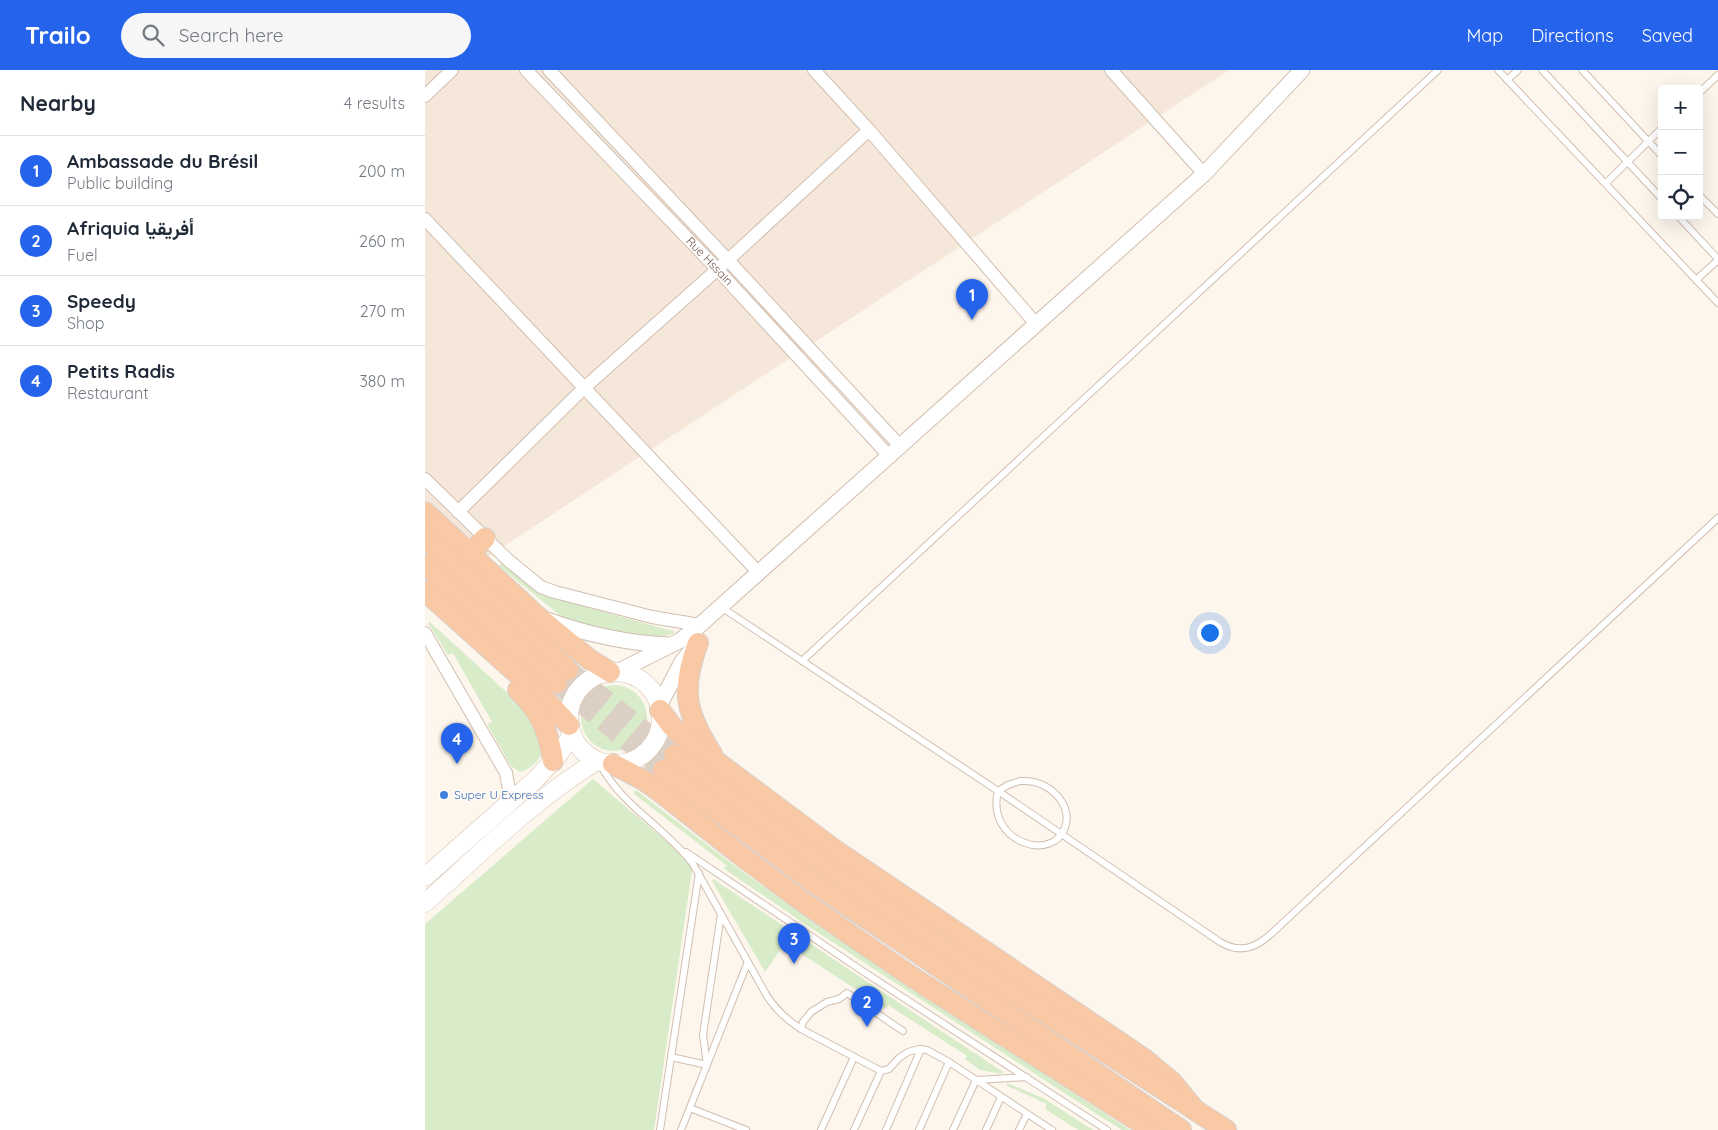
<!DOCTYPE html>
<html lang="en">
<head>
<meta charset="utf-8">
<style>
	body { margin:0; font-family:Quicksand,Vazirmatn,sans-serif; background:#f6f6f7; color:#1f2937 }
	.controls { position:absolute; right:15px; top:15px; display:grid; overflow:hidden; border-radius:5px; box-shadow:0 5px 20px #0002 }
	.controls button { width:45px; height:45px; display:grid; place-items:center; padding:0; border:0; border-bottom:1px solid #e0e1e3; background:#fff; color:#1f2937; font:25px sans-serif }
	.you { position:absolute; left:784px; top:562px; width:18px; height:18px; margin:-12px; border:4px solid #fff; border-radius:50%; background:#1a73e8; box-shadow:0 0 0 8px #1a73e833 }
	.badge { display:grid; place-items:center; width:32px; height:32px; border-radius:50%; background:#2563eb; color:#fff; font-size:16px; font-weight:700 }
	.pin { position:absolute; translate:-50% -41px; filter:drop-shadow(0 1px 2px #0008) }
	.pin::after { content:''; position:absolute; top:26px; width:18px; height:15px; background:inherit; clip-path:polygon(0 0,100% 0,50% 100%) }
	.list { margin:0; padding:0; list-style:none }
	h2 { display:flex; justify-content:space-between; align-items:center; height:65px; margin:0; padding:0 20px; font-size:21px }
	h2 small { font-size:16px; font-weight:400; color:#747a83 }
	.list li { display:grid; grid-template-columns:32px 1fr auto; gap:15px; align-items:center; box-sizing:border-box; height:70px; padding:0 20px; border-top:1px solid #e0e1e3 }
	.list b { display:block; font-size:19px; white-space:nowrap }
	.list p { margin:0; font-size:16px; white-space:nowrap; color:#747a83 }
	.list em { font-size:16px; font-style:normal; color:#747a83 }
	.icon { flex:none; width:28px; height:28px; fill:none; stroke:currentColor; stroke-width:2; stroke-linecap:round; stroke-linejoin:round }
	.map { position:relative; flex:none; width:1293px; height:1060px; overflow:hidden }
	header { display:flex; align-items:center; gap:30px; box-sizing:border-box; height:70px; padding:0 25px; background:#2563eb; color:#fff }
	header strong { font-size:24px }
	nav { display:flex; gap:28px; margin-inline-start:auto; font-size:18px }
	.search { width:350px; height:45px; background:#f6f6f7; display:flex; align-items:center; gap:12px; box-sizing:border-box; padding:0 18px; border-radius:28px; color:#747a83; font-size:19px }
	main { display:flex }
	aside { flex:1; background:#fff }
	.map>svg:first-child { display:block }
	.residential { fill:#f5e8da }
	.green { fill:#d8ecc9 }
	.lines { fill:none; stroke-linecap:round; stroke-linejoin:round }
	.trunk-tunnel { stroke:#dcd0c4; stroke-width:20; stroke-dasharray:20 10; stroke-linecap:butt }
	.service-casing { stroke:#d1beb0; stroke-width:8 }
	.minor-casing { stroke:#d1beb0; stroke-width:14 }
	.tertiary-casing { stroke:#d1beb0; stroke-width:17 }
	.secondary-casing { stroke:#d6c0b0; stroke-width:19 }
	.trunk-casing { stroke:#dad1cd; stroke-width:22 }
	.service { stroke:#fff; stroke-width:6 }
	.minor { stroke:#fff; stroke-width:12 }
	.tertiary { stroke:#fff; stroke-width:15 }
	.secondary { stroke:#fff; stroke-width:18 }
	.trunk { stroke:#f9c8a4; stroke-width:20 }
	.shop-dot { fill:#3f7fe0; stroke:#fffaf3; stroke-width:2 }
	.labels { text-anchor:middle; stroke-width:4; stroke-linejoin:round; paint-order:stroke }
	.street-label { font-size:12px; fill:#7a5c4d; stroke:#fffaf3 }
	.shop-label { font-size:12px; fill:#366cbe; stroke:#fffaf3; text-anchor:start }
</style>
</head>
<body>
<header>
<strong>Trailo</strong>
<div class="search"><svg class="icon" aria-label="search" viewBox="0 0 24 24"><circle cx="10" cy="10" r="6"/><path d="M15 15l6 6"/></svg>Search here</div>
<nav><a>Map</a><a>Directions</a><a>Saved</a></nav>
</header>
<main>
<aside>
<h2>Nearby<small>4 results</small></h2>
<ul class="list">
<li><span class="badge">1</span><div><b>Ambassade du Brésil</b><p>Public building</p></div><em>200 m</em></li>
<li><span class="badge">2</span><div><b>Afriquia أفريقيا</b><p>Fuel</p></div><em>260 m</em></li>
<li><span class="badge">3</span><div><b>Speedy</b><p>Shop</p></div><em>270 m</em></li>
<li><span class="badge">4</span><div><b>Petits Radis</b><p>Restaurant</p></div><em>380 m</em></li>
</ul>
</aside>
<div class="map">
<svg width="1293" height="1060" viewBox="0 0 1293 1060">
	<rect width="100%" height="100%" fill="#fdf6ec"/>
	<polygon class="residential" points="0,0 804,0 0,528"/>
	<g class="green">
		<polygon points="77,492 118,525 251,562 230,570 163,560 137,547 74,496"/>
		<path d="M5,552L88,628C100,642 130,678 109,694C104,698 101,701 95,702L86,696L62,654L67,652L28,583L23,585L3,553Z"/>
		<circle cx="189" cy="648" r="33"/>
		<polygon points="168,709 268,794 229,1060 0,1060 0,854"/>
		<polygon points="211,720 306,793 388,852 705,1060 697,1060 667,1041 386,858 298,798 301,797 301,795 209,724 209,721"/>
		<polygon points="288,809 578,1002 578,1004 555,1000 540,989 542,986 463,935 461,939 360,873 340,902 287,811"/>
		<polygon points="582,1013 618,1028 668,1060 653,1060 620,1039 622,1034 582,1016"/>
	</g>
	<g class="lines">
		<g class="trunk-tunnel">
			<polyline points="143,600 249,685"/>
			<polyline points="132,613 238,700"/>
		</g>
		<g class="service-casing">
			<g id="service">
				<polyline points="1073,0 1293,233"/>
				<polyline points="1117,0 1237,129"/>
				<polyline points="1157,0 1237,86"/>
				<polyline points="1082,10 1093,0"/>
				<polyline points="1274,23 1293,5"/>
				<polyline points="1181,113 1237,58"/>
				<polyline points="1274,125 1293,144"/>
				<polyline points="1253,146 1293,189"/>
				<polyline points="1271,210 1293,190"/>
				<path d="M296,537L573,721L795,872C815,884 831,878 847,863L1293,448"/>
				<polyline points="377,591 1013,0"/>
				<path d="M174,692C195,735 240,757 268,794L342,926C351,940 362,950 376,959L456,1001L464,999L474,988L483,982L494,979L502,980L524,992L627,1060"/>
				<path d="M595,711C611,710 625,716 635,729C640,736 643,745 641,754C631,795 560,773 573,721L583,715Z"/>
				<polyline points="261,782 439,902 682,1060"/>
				<polyline points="376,959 378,952 386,942 402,932 414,929 422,923 478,961"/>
				<polyline points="246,987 282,995 278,965 296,844"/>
				<polyline points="265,1038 321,1060"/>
				<polyline points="235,1060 274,803"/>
				<polyline points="256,1060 322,894"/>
				<polyline points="396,1060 429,987"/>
				<polyline points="429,1060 456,1001"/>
				<polyline points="461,1060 496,979"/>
				<polyline points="494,1060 524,992"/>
				<polyline points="528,1060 551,1010 602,1007"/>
				<polyline points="561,1060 576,1027"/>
				<polyline points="594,1060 602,1044"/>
			</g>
		</g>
		<g class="minor-casing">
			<g id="minor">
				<path id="s1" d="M101,0L292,199L465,387"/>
				<polyline points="124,0 303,190 476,377"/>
				<polyline points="389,0 444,60 611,254"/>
				<polyline points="686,0 779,104"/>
				<polyline points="0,26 27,0"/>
				<polyline points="0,149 333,502"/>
				<polyline points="0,409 83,490 116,517 130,522 227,547 275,555"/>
				<polyline points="33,442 159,318 303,190 444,60"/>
				<polyline points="0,563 81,703 84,720 79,737"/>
			</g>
		</g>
		<g class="tertiary-casing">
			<g id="tertiary">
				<path d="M122,550C161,564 201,573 243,575"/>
				<polyline points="192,602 256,570 275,555 779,104 877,0"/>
				<polyline points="234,636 257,592 269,577"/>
			</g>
		</g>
		<g class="secondary-casing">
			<g id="secondary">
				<circle cx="190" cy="648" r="46"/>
				<polyline points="0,807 111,709 133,685 147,665"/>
				<path d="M0,833C55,784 109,729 172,691"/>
			</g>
		</g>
		<g class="trunk-casing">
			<g id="trunk">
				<polyline points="0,442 113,547 164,589 185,602"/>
				<polyline points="0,467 143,600"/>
				<polyline points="45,484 60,468"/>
				<polyline points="0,494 132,613"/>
				<polyline points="0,521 116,625 144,655"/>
				<path d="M273,573C255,621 261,643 287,684"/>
				<path d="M93,620C116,642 123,660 128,691"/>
				<polyline points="235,640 246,655 257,666 410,780 718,988 747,1012 770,1040"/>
				<polyline points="249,685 400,796 519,878 801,1060"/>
				<polyline points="188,694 220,711 234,721 314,784 377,831 436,872 495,912 727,1060"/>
				<polyline points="238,700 389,813 756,1060"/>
			</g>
		</g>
		<use href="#service" class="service"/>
		<use href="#minor" class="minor"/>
		<use href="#tertiary" class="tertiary"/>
		<use href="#secondary" class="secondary"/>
		<use href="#trunk" class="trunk"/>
	</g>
	<circle class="shop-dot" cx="19" cy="725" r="5"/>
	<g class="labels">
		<g class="street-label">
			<text dy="4" stroke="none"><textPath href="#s1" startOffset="265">Rue Hssain</textPath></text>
		</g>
		<g class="shop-label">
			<text x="29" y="729">Super U Express</text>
		</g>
	</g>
</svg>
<div class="controls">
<button>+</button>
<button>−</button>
<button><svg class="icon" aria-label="locate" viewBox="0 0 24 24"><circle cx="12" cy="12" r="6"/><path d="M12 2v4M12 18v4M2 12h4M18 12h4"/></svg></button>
</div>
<div class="you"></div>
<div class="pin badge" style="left:547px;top:250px">1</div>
<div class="pin badge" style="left:442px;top:957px">2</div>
<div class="pin badge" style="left:369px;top:894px">3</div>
<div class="pin badge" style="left:32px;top:694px">4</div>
</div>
</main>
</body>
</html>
